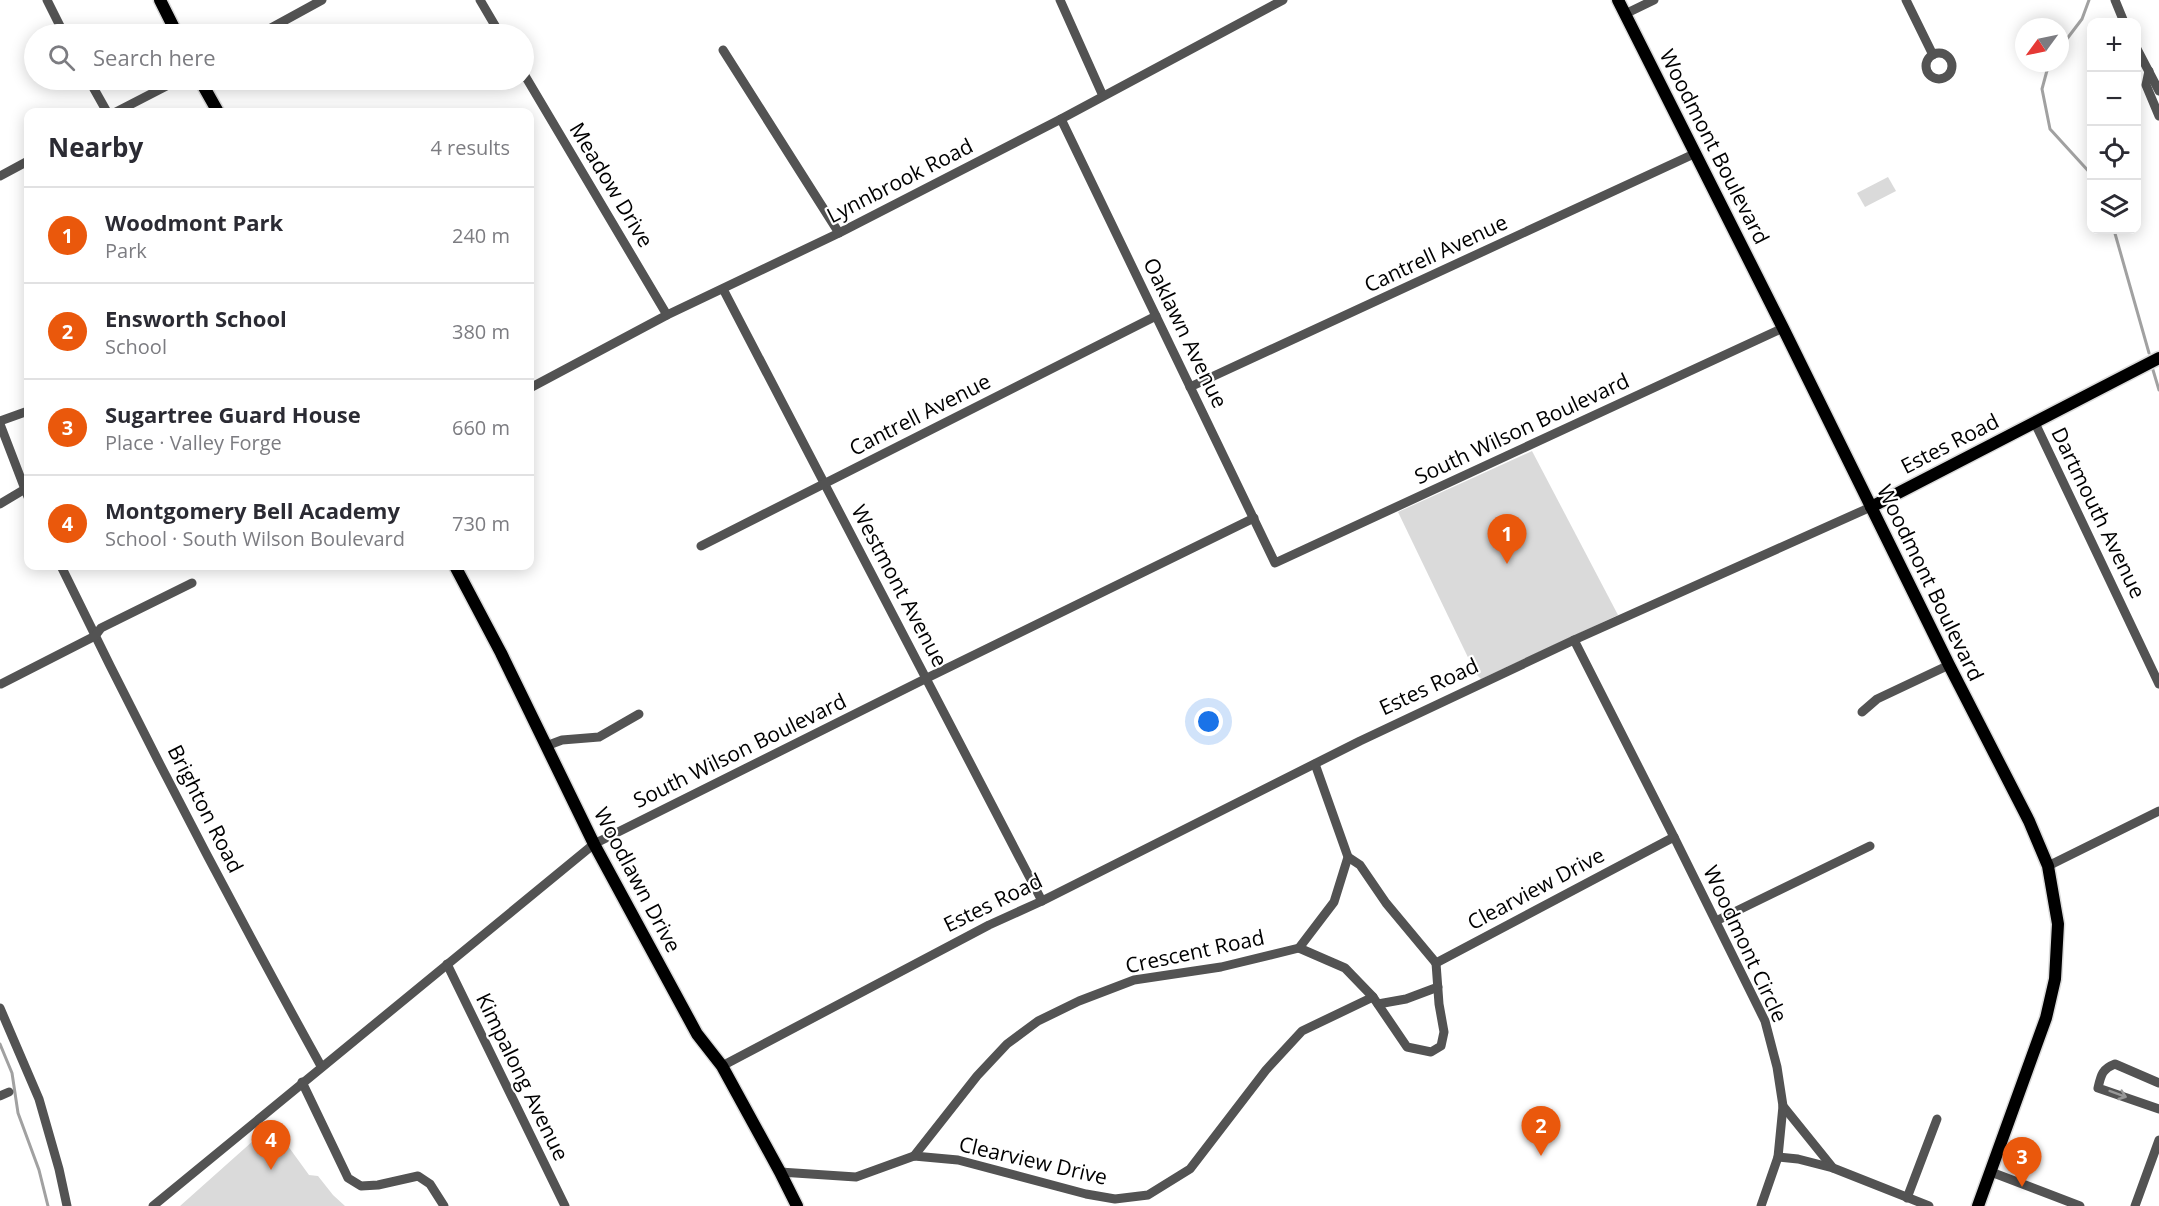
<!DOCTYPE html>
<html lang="en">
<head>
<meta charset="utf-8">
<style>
	body { margin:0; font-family:"Open Sans",sans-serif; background:#f7f7f7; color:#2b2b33 }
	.controls { position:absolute; right:18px; top:18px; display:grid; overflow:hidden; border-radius:12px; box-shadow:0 3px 15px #0003 }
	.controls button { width:54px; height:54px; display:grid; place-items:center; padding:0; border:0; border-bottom:2px solid #e1e1e2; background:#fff; color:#2b2b33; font:30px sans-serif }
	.compass { position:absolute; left:2015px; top:18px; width:54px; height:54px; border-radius:50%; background:#fff; box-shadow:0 3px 15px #0003; rotate:237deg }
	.you { position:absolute; left:1209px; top:722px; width:21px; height:21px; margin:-15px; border:4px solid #fff; border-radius:50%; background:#1a73e8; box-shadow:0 0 0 9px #1a73e833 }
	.badge { display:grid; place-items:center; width:39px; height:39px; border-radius:50%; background:#ea580c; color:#fff; font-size:20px; font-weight:700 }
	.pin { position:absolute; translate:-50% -50px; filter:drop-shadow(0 2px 3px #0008) }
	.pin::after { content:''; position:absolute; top:32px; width:21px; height:18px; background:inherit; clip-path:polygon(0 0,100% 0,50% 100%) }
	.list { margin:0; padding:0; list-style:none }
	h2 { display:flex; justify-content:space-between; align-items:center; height:78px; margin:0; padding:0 24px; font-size:26px }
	h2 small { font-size:20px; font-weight:400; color:#7c7c81 }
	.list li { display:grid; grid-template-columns:39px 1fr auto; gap:18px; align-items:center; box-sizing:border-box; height:96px; padding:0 24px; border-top:2px solid #e1e1e2 }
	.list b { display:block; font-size:22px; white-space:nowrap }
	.list p { margin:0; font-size:20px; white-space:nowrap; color:#7c7c81 }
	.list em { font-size:20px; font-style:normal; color:#7c7c81 }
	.icon { flex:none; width:33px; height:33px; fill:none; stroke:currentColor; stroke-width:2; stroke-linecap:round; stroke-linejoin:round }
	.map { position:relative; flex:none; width:2159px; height:1206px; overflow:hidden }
	.search { position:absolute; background:#fff; box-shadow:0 3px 15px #0003; left:24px; top:24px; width:510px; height:66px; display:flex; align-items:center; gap:15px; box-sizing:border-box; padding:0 21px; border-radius:33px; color:#7c7c81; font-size:22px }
	.panel { position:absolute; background:#fff; box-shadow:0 3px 15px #0003; left:24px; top:108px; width:510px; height:462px; border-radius:12px }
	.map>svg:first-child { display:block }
	.green { fill:#dadada }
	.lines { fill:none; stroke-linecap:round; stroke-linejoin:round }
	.stream { stroke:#a1a1a1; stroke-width:3 }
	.major-casing { stroke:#dbdbdb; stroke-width:15 }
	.minor { stroke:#535353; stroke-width:9 }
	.major { stroke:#000; stroke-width:12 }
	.oneway { stroke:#989898 }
	.labels { text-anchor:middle; stroke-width:4.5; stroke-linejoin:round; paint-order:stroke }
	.street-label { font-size:21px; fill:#000; stroke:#fff }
</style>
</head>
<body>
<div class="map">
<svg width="2159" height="1206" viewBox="0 0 2159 1206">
	<rect width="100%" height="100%" fill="#fff"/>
	<g class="green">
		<polygon points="1888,177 1896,191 1865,207 1857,193"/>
		<polygon points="1532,451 1618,615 1481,679 1476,674 1398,512"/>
		<polygon points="272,1124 309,1175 318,1176 333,1195 345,1206 180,1206"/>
	</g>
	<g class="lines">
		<g class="stream">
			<polyline points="2060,48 2082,19 2089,0"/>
			<polyline points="2049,63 2042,89 2050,129 2092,175"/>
			<polyline points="2114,230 2149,353"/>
			<polyline points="2153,370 2159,390"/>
			<polyline points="0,1044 12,1073 18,1113 39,1170 48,1206"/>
		</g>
		<g class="major-casing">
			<g id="major">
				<polyline points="160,0 177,34"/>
				<polyline points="1618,0 1783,328 1949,665 2029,821 2048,866 2058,924 2055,979 2046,1018 1978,1206"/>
				<polyline points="200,80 218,112"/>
				<polyline points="1871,507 2159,358"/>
				<polyline points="455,566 501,653 594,844 697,1034 722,1066 780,1172 797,1206"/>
			</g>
		</g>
		<g class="minor">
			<polyline points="47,0 64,34"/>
			<polyline points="480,0 500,34"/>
			<polyline points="1060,0 1103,96"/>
			<polyline points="1906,0 1933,55"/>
			<polyline points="2115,0 2124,22"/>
			<polyline points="1625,14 1654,0"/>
			<polyline points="260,34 322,0"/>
			<polyline points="2136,47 2159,91"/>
			<polyline points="723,50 839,233"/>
			<circle cx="1939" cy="66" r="13"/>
			<polyline points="2149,71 2146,85 2159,116"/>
			<polyline points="524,74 667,315"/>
			<polyline points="89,80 107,112"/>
			<polyline points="116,112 178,80"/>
			<polyline points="1061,119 1275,563 1783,328"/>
			<polyline points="0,176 28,161"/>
			<polyline points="723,289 1042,901"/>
			<polyline points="1190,387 1696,153"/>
			<polyline points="530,388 667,315 839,233 1061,119 1283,0"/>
			<polyline points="0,421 28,411"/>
			<polyline points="2035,423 2159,684"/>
			<polyline points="0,424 28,497"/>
			<polyline points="0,504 25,489"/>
			<polyline points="701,546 1156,316"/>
			<path d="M61,566C143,735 230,902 321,1066"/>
			<polyline points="1574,640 1674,837 1765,1021 1777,1067 1783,1106 1833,1168 1929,1206"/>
			<polyline points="1,684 95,636 101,628 192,583"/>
			<polyline points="1862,712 1877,699 1949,665"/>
			<polyline points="546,746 562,740 599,737 639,714"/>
			<polyline points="1348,857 1360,865 1386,903 1436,963"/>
			<polyline points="2048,866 2159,811"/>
			<polyline points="1716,921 1870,846"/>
			<polyline points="1299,948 1345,968 1373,997 1407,1047 1431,1052 1441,1046 1444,1032 1439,1004 1436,963"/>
			<polyline points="1436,963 1674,837"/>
			<polyline points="447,964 565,1206"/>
			<polyline points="1378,1004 1406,999 1438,987"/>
			<polyline points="0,1008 39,1099 59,1169 67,1206"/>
			<polyline points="722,1066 989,925 1042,901 1360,741 1574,640 1871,507"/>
			<polyline points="302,1082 348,1178 361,1186 378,1185 418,1176 430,1184 444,1206"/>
			<path d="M2159,1083L2115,1064C2102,1069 2101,1075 2098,1088L2159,1109"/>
			<polyline points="0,1096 9,1092"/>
			<polyline points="914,1156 977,1076 1007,1044 1038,1021 1079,1001 1134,980 1221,967 1299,948 1334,902 1348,857 1315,764"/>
			<polyline points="1778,1157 1798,1159 1833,1168"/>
			<polyline points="780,1172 856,1177 914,1156 958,1160 1086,1194 1115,1199 1148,1195 1190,1169 1266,1070 1302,1031 1373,997"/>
			<polyline points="1991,1172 2080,1206"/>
			<polyline points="1907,1198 1937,1119"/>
			<polyline points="153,1206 594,844 927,678 1254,518"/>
			<polyline points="1761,1206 1778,1157 1783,1106"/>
			<polyline points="2135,1206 2159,1140"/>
		</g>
		<use href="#major" class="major"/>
	</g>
	<defs><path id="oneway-shaft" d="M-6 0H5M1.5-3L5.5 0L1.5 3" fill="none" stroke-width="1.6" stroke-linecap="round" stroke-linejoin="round" transform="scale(1.5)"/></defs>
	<use class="oneway" href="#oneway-shaft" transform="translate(2118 1094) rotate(20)"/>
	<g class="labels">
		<g class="street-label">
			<text transform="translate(1714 147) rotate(63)" y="7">Woodmont Boulevard</text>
			<text transform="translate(900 181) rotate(-27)" y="7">Lynnbrook Road</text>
			<text transform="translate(611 185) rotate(59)" y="7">Meadow Drive</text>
			<text transform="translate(1436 254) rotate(-25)" y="7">Cantrell Avenue</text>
			<text transform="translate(1185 333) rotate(64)" y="7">Oaklawn Avenue</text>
			<text transform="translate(920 415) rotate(-27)" y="7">Cantrell Avenue</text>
			<text transform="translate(1522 429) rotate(-25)" y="7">South Wilson Boulevard</text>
			<text transform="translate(1950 444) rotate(-27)" y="7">Estes Road</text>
			<text transform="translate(2098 513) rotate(64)" y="7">Dartmouth Avenue</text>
			<text transform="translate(1930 583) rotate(64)" y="7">Woodmont Boulevard</text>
			<text transform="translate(899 586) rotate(62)" y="7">Westmont Avenue</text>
			<text transform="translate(1429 687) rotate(-25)" y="7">Estes Road</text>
			<text transform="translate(740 751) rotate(-26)" y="7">South Wilson Boulevard</text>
			<text transform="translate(205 809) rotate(63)" y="7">Brighton Road</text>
			<text transform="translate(637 880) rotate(62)" y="7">Woodlawn Drive</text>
			<text transform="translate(1536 889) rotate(-28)" y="7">Clearview Drive</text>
			<text transform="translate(993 903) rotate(-26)" y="7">Estes Road</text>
			<text transform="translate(1745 944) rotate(65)" y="7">Woodmont Circle</text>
			<text transform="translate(1195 952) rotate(-12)" y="7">Crescent Road</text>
			<text transform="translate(522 1077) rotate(64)" y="7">Kimpalong Avenue</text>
			<text transform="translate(1033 1161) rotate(13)" y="7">Clearview Drive</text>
		</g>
	</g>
</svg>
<div class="controls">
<button>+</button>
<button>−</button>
<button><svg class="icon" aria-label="locate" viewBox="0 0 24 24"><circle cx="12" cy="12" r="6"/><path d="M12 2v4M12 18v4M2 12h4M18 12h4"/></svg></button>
<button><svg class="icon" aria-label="layers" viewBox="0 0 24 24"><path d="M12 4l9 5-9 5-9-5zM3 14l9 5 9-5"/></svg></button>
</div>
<svg class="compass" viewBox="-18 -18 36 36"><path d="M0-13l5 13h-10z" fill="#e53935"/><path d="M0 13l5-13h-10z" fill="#7c7c81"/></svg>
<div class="you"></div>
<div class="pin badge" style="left:1507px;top:564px">1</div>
<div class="pin badge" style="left:1541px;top:1156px">2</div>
<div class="pin badge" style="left:2022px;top:1187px">3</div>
<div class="pin badge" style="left:271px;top:1170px">4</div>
<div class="search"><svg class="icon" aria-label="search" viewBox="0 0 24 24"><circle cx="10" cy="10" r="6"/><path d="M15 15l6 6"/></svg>Search here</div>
<section class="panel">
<h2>Nearby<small>4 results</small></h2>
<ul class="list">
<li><span class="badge">1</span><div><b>Woodmont Park</b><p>Park</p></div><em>240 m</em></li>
<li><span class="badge">2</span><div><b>Ensworth School</b><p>School</p></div><em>380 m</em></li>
<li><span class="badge">3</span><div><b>Sugartree Guard House</b><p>Place · Valley Forge</p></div><em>660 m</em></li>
<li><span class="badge">4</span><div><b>Montgomery Bell Academy</b><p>School · South Wilson Boulevard</p></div><em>730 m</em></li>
</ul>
</section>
</div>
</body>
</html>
